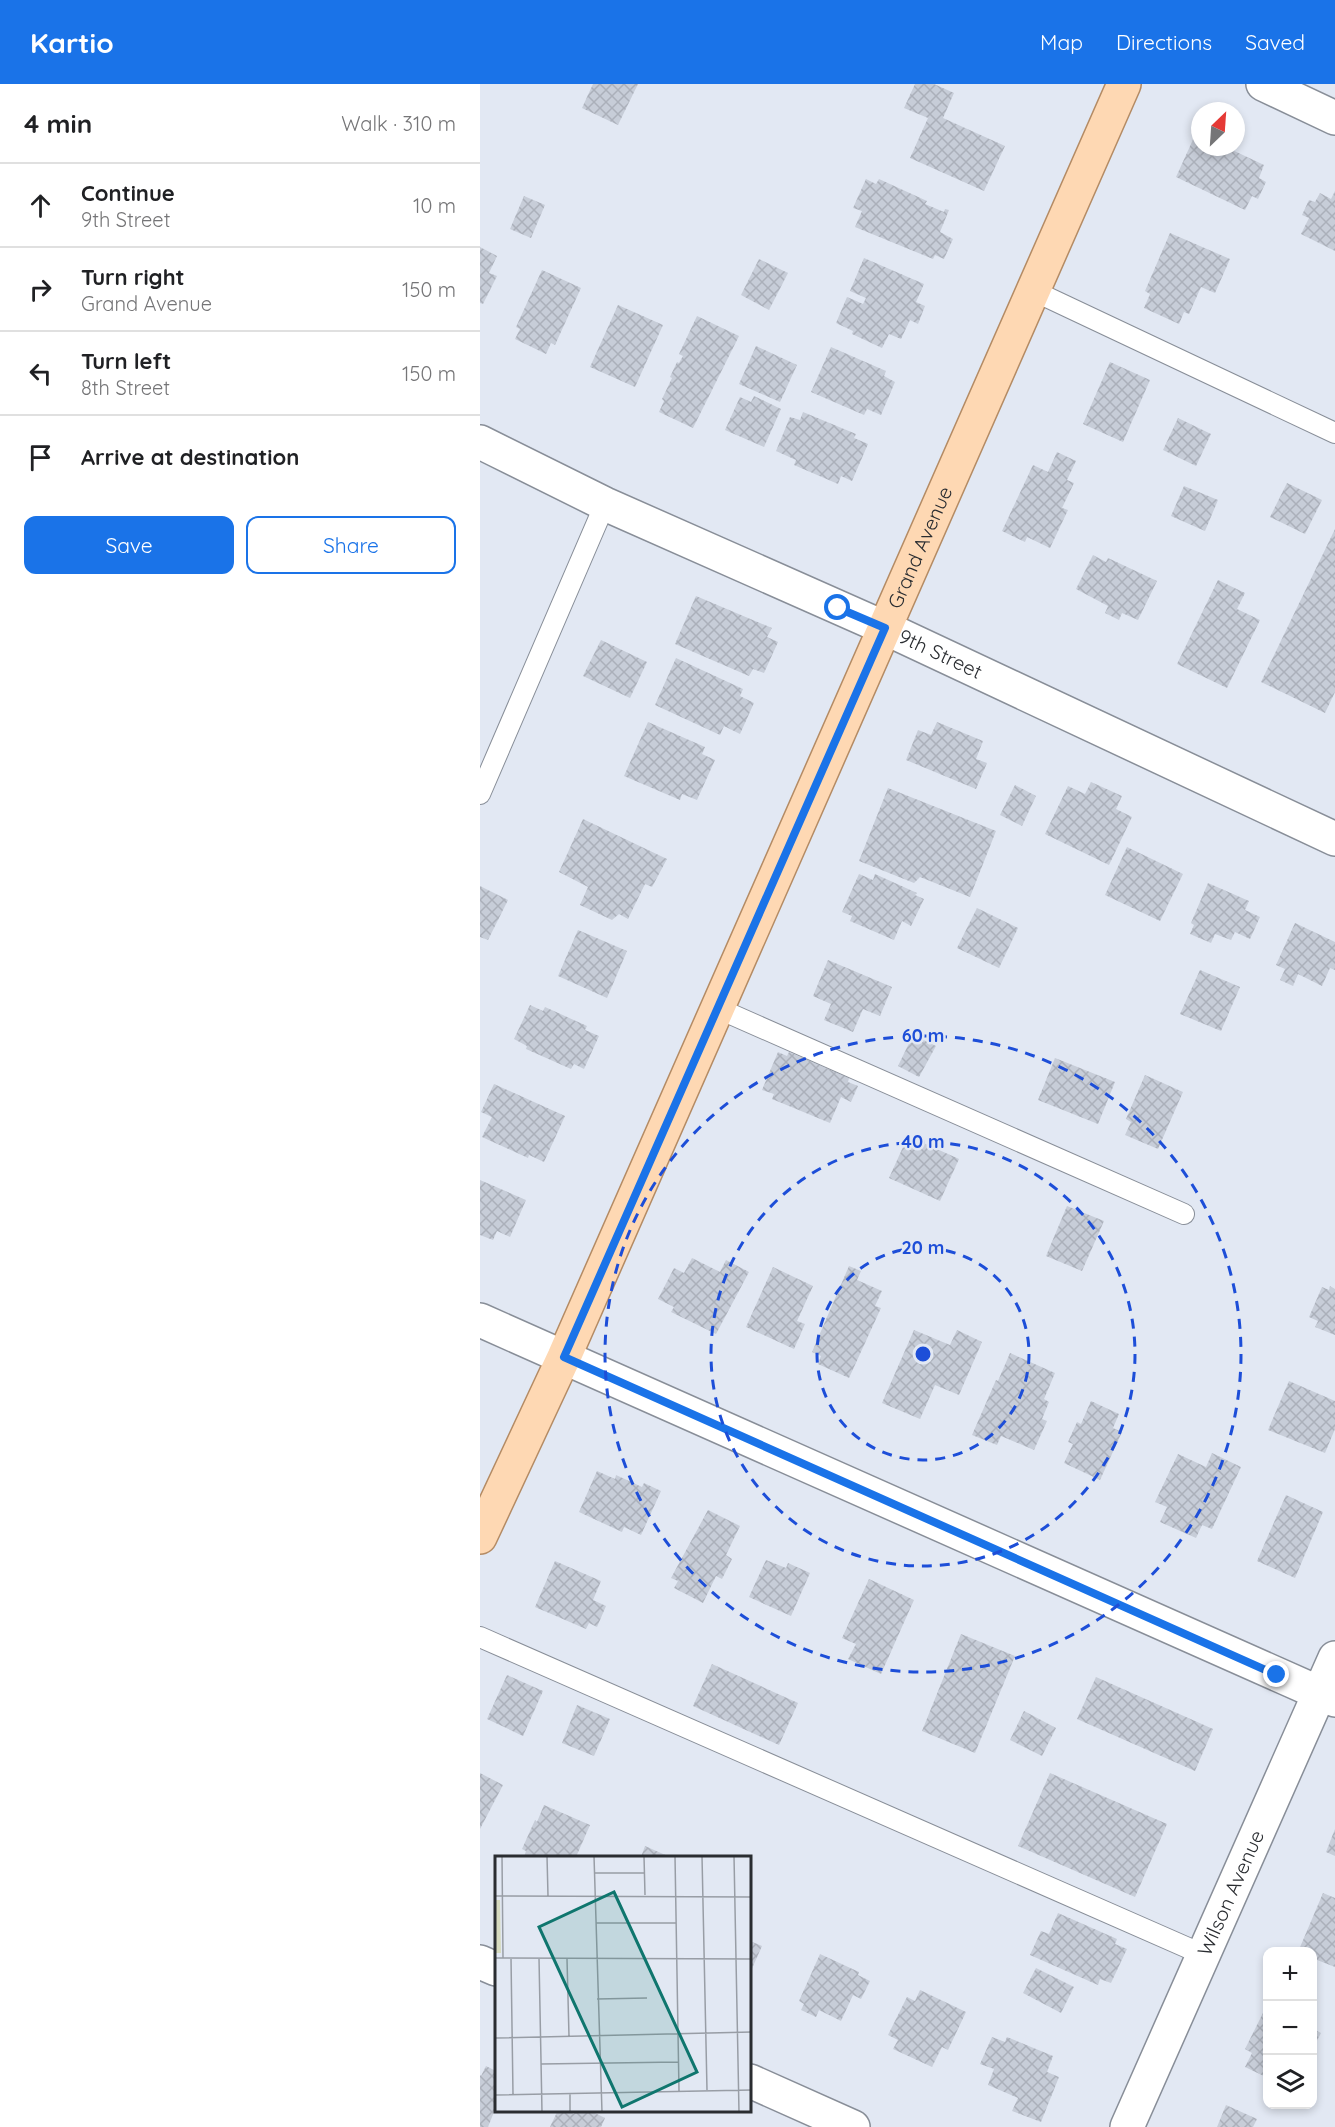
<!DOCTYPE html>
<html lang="en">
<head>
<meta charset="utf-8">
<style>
	body { margin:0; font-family:Quicksand,sans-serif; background:#f6f6f6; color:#202124 }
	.controls { position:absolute; right:18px; bottom:18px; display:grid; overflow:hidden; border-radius:12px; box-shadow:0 3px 9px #0003 }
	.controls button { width:54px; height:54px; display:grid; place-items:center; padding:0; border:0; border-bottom:2px solid #e0e0e0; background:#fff; color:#202124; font:30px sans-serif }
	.compass { position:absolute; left:711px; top:18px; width:54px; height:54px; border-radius:50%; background:#fff; box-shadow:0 3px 9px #0003; rotate:25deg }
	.stop { position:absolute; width:18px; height:18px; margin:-14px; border:4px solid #1a73e8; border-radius:50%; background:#fff }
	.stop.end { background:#1a73e8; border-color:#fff; box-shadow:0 2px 6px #0008 }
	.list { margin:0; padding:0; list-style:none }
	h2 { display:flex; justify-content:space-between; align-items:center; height:78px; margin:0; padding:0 24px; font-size:26px }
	h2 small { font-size:20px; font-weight:400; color:#757577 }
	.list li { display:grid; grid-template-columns:39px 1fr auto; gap:18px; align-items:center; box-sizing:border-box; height:84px; padding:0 24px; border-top:2px solid #e0e0e0 }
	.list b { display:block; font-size:22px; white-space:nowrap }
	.list p { margin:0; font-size:20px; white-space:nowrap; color:#757577 }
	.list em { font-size:20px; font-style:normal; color:#757577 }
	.actions { display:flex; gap:12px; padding:18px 24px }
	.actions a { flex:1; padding:14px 0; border:2px solid #1a73e8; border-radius:12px; text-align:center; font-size:21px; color:#1a73e8 }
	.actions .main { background:#1a73e8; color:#fff }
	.icon { flex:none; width:33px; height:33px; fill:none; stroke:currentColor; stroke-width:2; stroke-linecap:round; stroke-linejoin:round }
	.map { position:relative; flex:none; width:855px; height:2043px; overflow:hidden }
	header { display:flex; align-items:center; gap:36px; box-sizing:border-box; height:84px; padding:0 30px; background:#1a73e8; color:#fff }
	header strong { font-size:28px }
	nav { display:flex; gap:33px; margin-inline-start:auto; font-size:21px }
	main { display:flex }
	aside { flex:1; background:#fff }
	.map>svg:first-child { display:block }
	.building { fill:url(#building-cross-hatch) }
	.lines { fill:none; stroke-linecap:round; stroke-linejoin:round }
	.lane-casing { stroke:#888e98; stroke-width:22 }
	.street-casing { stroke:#888e98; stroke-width:36 }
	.primary-casing { stroke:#b48b64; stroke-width:36 }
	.lane { stroke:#fff; stroke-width:20 }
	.street { stroke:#fff; stroke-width:33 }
	.primary { stroke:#fed8b3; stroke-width:33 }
	.route { stroke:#1a73e8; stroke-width:8 }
	.ring { fill:none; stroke:#1d4ed8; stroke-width:3; stroke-dasharray:10 8 }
	.labels { text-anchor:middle; stroke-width:5; stroke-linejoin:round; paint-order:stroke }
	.street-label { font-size:20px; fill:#2a2d31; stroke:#e2e8f3 }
	.inset-road { fill:none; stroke:#989da5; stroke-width:1.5 }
	.view { fill:#0f766e; fill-opacity:0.15; stroke:#0f766e; stroke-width:3 }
	.inset-edge { fill:none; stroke:#2a2d31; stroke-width:3 }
	.centre { fill:#1d4ed8; stroke:#e2e8f3; stroke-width:3 }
	.ring-label { font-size:18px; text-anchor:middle; font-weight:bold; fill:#1d4ed8; stroke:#e2e8f3; stroke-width:5; stroke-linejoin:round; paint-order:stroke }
</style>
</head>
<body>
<header>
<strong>Kartio</strong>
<nav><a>Map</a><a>Directions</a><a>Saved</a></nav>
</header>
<main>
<aside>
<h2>4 min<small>Walk · 310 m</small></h2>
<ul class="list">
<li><svg class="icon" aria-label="ahead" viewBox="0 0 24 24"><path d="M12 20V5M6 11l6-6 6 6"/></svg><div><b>Continue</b><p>9th Street</p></div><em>10 m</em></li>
<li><svg class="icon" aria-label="right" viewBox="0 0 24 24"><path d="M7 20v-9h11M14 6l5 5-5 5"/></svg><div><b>Turn right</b><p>Grand Avenue</p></div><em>150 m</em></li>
<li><svg class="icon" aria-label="left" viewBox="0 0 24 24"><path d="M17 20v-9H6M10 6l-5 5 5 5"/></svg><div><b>Turn left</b><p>8th Street</p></div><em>150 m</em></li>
<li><svg class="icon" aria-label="arrive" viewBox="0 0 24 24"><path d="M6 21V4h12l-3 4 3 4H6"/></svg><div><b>Arrive at destination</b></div></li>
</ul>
<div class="actions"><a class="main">Save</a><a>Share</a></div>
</aside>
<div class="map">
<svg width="855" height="2043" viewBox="0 0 855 2043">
	<defs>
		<pattern id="building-cross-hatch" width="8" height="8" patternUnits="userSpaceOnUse" patternTransform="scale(1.5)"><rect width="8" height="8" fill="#c7cdd8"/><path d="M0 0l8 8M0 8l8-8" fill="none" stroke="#abb0ba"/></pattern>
	</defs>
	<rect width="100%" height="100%" fill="#e2e8f3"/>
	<g class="building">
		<polygon points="113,0 158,0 138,41 102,24"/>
		<polygon points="435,0 454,0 474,9 463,34 525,62 504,107 430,74 448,34 424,24"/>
		<polygon points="716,49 720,51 720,63 746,63 784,81 779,94 786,98 778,115 772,112 765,126 696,93"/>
		<polygon points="386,95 396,100 399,95 447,117 445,120 464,128 465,125 469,126 460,148 473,155 464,175 455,171 453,175 375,143 382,127 373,124"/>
		<polygon points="855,107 855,167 821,150 829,134 822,131 829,116 835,118 840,109 851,115"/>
		<polygon points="44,112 65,121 51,154 30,145"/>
		<polygon points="690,149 750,175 735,209 721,203 709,230 704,228 699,240 664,224 670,210 665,207"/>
		<polygon points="0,163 17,172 9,189 17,192 3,220 0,219"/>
		<polygon points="384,174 444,200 436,218 445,222 438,240 430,236 421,255 409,250 402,264 372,250 373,247 356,239 367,213 383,220 386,214 370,207"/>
		<polygon points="279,175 308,189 289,226 261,211"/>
		<polygon points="62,186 101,204 75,261 71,259 66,270 35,255 40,245 36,243"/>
		<polygon points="138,221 183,241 155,303 110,283"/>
		<polygon points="217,232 259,252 213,344 179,328 184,317 182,315 192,294 190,293 197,278 199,279 203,272 199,270"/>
		<polygon points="276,262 317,281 300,318 259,300"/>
		<polygon points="351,263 406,287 404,292 415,298 401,331 387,325 384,331 331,308"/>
		<polygon points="630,278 670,296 643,358 603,340"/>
		<polygon points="274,312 301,325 284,363 245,346 260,313 271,318"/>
		<polygon points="323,328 376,350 374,354 388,360 372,397 361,392 358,400 314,381 316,376 296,367 310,333 320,336"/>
		<polygon points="698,334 731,350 716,382 683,366"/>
		<polygon points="577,368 596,377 587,396 594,399 582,424 588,426 570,464 547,453 545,458 522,447 553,381 568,388"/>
		<polygon points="807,399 842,416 825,450 790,433"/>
		<polygon points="704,402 738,416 725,447 691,432"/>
		<polygon points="855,445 855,608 845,629 781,598"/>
		<polygon points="613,471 626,478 628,474 677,497 658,536 642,529 639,536 625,529 628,522 596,505"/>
		<polygon points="738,496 765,509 757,525 780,536 747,604 697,580"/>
		<polygon points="216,512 292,544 287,553 298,558 284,589 273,585 269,592 195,560"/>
		<polygon points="121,556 167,578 150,614 103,592"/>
		<polygon points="196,574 263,605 260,612 274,619 260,650 244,642 240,651 175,621"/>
		<polygon points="168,638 225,663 222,670 235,676 217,716 202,710 200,716 144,692"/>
		<polygon points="457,638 503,657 496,675 507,679 496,705 426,676 438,646 451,651"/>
		<polygon points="611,698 642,712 636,725 652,733 629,781 565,750 588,702 605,710"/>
		<polygon points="535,701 556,712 542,742 520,731"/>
		<polygon points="408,704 516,747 490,813 440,793 434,799 379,777"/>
		<polygon points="103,735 187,775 172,803 165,800 148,835 139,830 132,836 100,821 108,803 79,788"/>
		<polygon points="647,763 703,790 680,837 625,811"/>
		<polygon points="379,790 393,796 395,790 437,809 435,811 444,815 431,842 422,837 414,856 370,837 372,832 362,828"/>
		<polygon points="728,799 769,817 765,826 780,833 770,855 755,848 751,856 735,850 731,859 710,850 714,841 711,839"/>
		<polygon points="0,802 28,816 8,856 0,853"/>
		<polygon points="497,824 538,844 519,884 477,864"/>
		<polygon points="815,839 855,858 855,886 850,884 842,902 818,890 813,902 800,896 805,885 796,881"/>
		<polygon points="98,846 147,867 127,914 78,892"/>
		<polygon points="348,876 412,903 400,932 383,925 373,948 344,936 351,920 333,912"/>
		<polygon points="720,886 760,903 741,947 700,930"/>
		<polygon points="50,921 63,927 65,923 107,942 105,946 119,952 104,985 94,980 91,985 46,965 47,962 34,955"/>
		<polygon points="433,951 456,962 439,993 418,982"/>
		<polygon points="298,968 307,972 309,968 369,994 368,998 378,1002 371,1018 361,1013 350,1039 292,1015 294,1010 282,1006"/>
		<polygon points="575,974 635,998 618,1040 558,1016"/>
		<polygon points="665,991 703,1008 678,1065 645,1051 651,1038 646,1035"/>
		<polygon points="14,1000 85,1032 64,1078 49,1071 48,1074 2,1053 12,1033 1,1028"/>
		<polygon points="428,1052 479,1075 460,1117 409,1094"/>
		<polygon points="0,1096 46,1116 30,1153 17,1147 13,1156 0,1151"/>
		<polygon points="587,1122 624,1137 602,1187 566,1172"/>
		<polygon points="212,1174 240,1188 246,1176 269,1188 236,1250 191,1228 194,1223 178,1215 194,1184 204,1189"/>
		<polygon points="369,1182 381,1187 377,1196 402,1207 395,1222 401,1224 369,1294 338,1280 341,1272 332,1268"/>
		<polygon points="293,1183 333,1202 317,1237 325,1240 314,1265 266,1243"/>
		<polygon points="850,1202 855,1205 855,1251 835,1243 838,1237 829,1233 842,1203 849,1206"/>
		<polygon points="434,1246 470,1261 477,1246 502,1258 479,1311 455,1301 440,1335 402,1319"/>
		<polygon points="530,1269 575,1289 564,1315 569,1318 562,1335 567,1337 554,1366 521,1352 517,1361 492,1351 516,1296 518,1297"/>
		<polygon points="809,1297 855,1317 855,1345 845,1369 788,1346"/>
		<polygon points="611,1317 639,1330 633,1344 642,1348 620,1396 584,1379 593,1360 588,1358 597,1338 601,1340"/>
		<polygon points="732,1369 761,1383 732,1445 722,1441 716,1454 680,1438 687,1423 675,1418 698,1370 726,1383"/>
		<polygon points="117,1387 135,1395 136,1391 162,1403 164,1399 181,1407 161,1451 144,1443 142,1448 99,1428"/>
		<polygon points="806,1411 843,1428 815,1494 777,1477"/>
		<polygon points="228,1426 260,1442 246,1471 252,1475 242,1495 236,1492 223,1519 194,1504 198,1497 191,1494"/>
		<polygon points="286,1476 306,1484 308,1479 330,1489 311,1532 269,1513"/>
		<polygon points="75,1477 121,1497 113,1516 126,1522 117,1543 109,1539 106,1545 55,1523"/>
		<polygon points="389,1495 434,1516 401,1590 368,1575 376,1560 362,1554"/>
		<polygon points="481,1550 535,1572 495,1669 442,1647"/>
		<polygon points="232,1580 318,1619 299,1661 213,1622"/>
		<polygon points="27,1591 63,1607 43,1652 7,1635"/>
		<polygon points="616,1593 733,1645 715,1687 597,1635"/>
		<polygon points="97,1621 130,1635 114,1672 82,1659"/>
		<polygon points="544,1627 576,1644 562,1672 530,1656"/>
		<polygon points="0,1689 23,1701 0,1745"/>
		<polygon points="570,1689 687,1740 655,1813 538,1762"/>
		<polygon points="64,1721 110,1741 96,1773 44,1773 46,1767 42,1765 55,1736 57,1738"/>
		<polygon points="855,1745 855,1772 846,1768"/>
		<polygon points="165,1762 190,1773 161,1773"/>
		<polygon points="843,1809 855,1814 855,1883 832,1874 832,1868 818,1868"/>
		<polygon points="578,1829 637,1855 635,1860 647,1865 631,1899 620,1895 618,1901 550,1871 561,1847 569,1850"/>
		<polygon points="270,1857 282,1862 270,1889"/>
		<polygon points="340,1870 379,1888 378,1891 390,1897 381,1915 373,1911 361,1937 339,1926 336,1933 321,1926 324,1920 319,1917"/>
		<polygon points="556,1884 594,1903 581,1929 543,1909"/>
		<polygon points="440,1906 486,1928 468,1966 462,1963 452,1983 413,1965 418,1956 408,1951 427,1913 435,1917"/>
		<polygon points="788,1919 788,1994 765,1983 772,1969 765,1965"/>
		<polygon points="832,1944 841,1949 832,1966"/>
		<polygon points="512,1953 525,1958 527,1953 573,1972 567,1988 579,1993 561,2038 532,2027 538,2014 508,2001 514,1985 500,1980"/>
		<polygon points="6,1982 16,1987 16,2023 8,2043 0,2043 0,1991 1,1992"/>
		<polygon points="746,2021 777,2035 773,2043 737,2043"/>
		<polygon points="78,2026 86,2026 94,2030 96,2026 109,2026 125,2034 121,2043 70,2043"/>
	</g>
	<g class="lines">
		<g class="lane-casing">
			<g id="lane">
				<polyline points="554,207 855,349"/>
				<polyline points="0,710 125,420"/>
				<polyline points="237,924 704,1130"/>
				<polyline points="0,1553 724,1871"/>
			</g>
		</g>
		<g class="street-casing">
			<g id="street">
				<polyline points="783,0 855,34"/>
				<path id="s1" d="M0,358L125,420L405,544L855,755"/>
				<polyline points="0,1236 855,1616"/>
				<polyline points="0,1878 16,1885"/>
				<polyline points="270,1997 373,2043"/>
				<path id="s2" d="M647,2043L855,1574"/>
			</g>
		</g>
		<g class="primary-casing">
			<g id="primary">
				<path id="s3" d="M0,1453L84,1273L644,0"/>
			</g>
		</g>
		<use href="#lane" class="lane"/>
		<use href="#street" class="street"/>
		<use href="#primary" class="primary"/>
	</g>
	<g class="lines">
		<polyline class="route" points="358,524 405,544 84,1273 797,1591"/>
	</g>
	<g class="ring">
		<circle cx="443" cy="1270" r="106"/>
		<circle cx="443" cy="1270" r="212"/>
		<circle cx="443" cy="1270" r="318"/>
	</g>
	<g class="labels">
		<g class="street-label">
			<text dy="7" stroke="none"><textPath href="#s3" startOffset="1083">Grand Avenue</textPath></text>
			<text dy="7" stroke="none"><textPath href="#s1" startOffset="507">9th Street</textPath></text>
			<text dy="7" stroke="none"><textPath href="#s2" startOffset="256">Wilson Avenue</textPath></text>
		</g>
	</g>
	<g transform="translate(15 1772)">
		<rect width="256" height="256" fill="#e2e8f3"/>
		<path d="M0,44H5L6,97H0Z" fill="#d7dbbf"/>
		<path class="inset-road" d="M7,0L8,102M52,0L53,40M99,0L107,256M149,0L150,39M180,0L184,235M207,0L212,234M239,0L244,256M100,17H149M0,40L257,41M101,67H181M0,102L257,103M16,102L18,238M44,102L47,256M72,103L74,180M102,143L152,142M0,182L257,176M46,208L184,206M75,237V256M0,239L257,234"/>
		<path class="view" d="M119,36L202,216L127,251L44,71Z"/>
		<rect width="256" height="256" class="inset-edge"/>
	</g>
	<circle cx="443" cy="1270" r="9" class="centre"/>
	<g class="ring-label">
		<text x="443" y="958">60 m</text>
		<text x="443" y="1064">40 m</text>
		<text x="443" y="1170">20 m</text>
	</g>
</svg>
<div class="controls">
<button>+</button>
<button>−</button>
<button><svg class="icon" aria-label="layers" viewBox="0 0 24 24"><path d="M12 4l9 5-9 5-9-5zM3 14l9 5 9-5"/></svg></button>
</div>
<svg class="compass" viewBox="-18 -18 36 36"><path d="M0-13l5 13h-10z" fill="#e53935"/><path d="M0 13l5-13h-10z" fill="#757577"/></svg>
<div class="stop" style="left:358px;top:524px"></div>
<div class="stop end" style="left:797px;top:1591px"></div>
</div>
</main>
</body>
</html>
